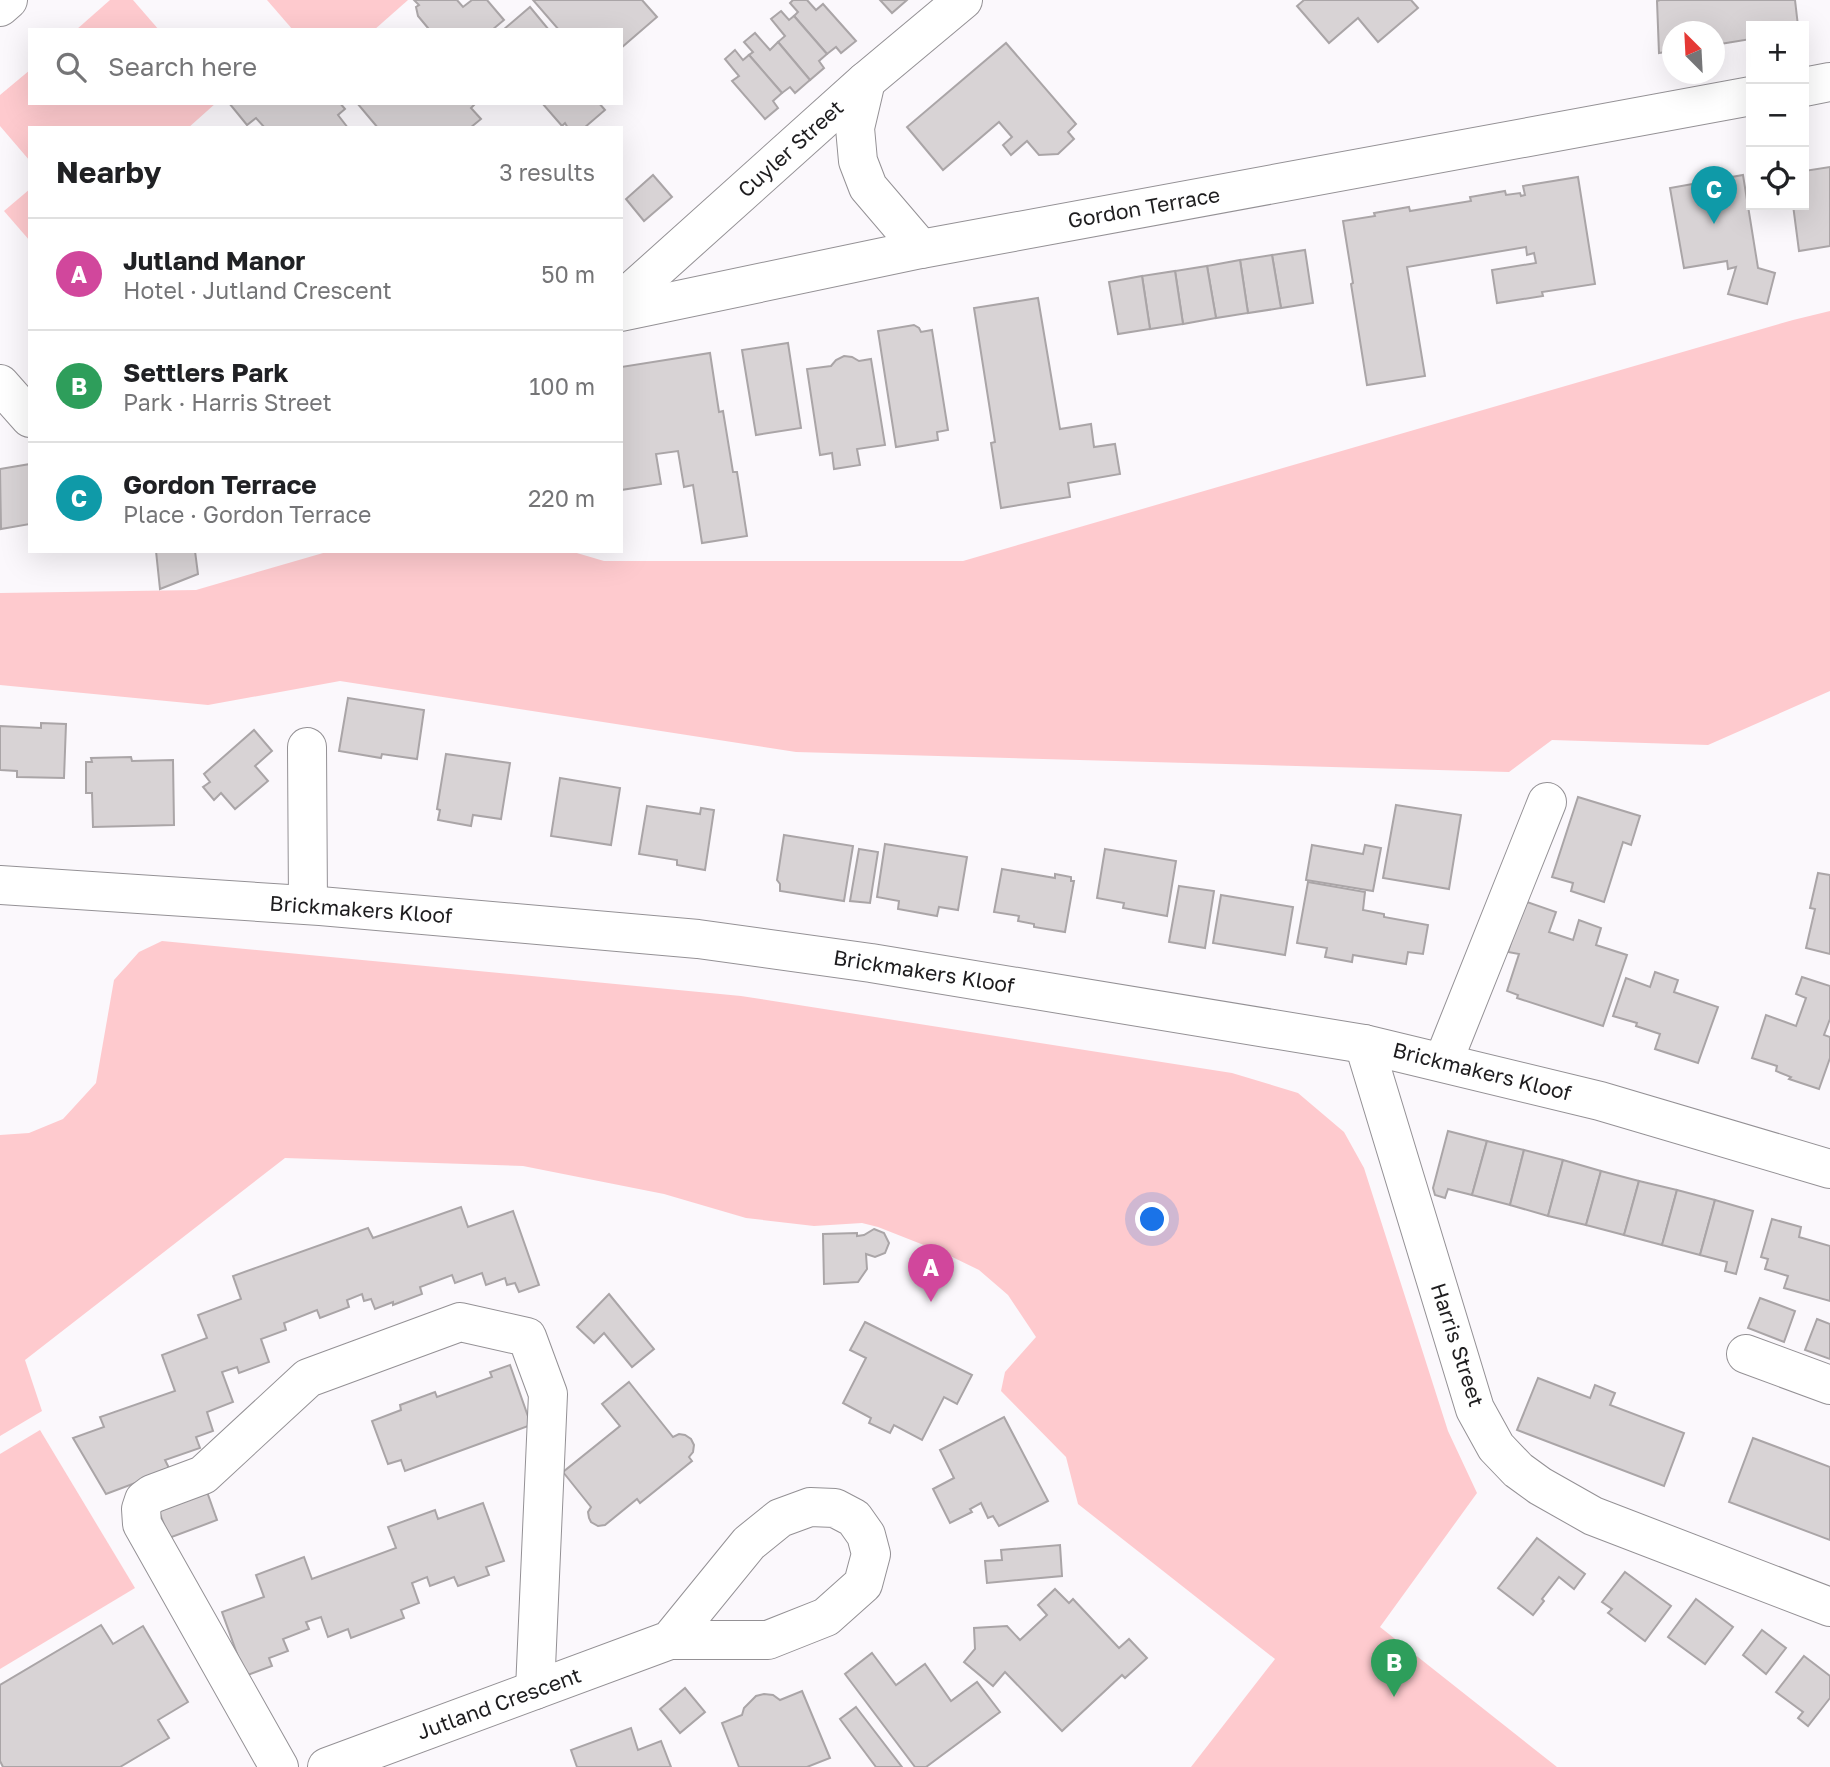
<!DOCTYPE html>
<html lang="en">
<head>
<meta charset="utf-8">
<style>
	body { margin:0; font-family:"Golos Text",sans-serif; background:#f6f6f6; color:#202124 }
	.controls { position:absolute; right:21px; top:21px; display:grid; overflow:hidden; border-radius:0px; box-shadow:0 7px 28px #0002 }
	.controls button { width:63px; height:63px; display:grid; place-items:center; padding:0; border:0; border-bottom:2px solid #e0e0e0; background:#fff; color:#202124; font:35px sans-serif }
	.compass { position:absolute; left:1662px; top:21px; width:63px; height:63px; border-radius:50%; background:#fff; box-shadow:0 7px 28px #0002; rotate:336deg }
	.you { position:absolute; left:1153px; top:1220px; width:24px; height:24px; margin:-18px; border:5px solid #fff; border-radius:50%; background:#1a73e8; box-shadow:0 0 0 10px #1a73e833 }
	.badge { display:grid; place-items:center; width:46px; height:46px; border-radius:50%; background:#726734; color:#fff; font-size:23px; font-weight:700 }
	.pin { position:absolute; translate:-50% -58px; filter:drop-shadow(0 2px 4px #0008) }
	.pin::after { content:''; position:absolute; top:37px; width:24px; height:21px; background:inherit; clip-path:polygon(0 0,100% 0,50% 100%) }
	.list { margin:0; padding:0; list-style:none }
	h2 { display:flex; justify-content:space-between; align-items:center; height:91px; margin:0; padding:0 28px; font-size:30px }
	h2 small { font-size:23px; font-weight:400; color:#757577 }
	.list li { display:grid; grid-template-columns:46px 1fr auto; gap:21px; align-items:center; box-sizing:border-box; height:112px; padding:0 28px; border-top:2px solid #e0e0e0 }
	.list b { display:block; font-size:26px; white-space:nowrap }
	.list p { margin:0; font-size:23px; white-space:nowrap; color:#757577 }
	.list em { font-size:23px; font-style:normal; color:#757577 }
	.icon { flex:none; width:38px; height:38px; fill:none; stroke:currentColor; stroke-width:2; stroke-linecap:round; stroke-linejoin:round }
	.map { position:relative; flex:none; width:1830px; height:1767px; overflow:hidden }
	.search { position:absolute; background:#fff; box-shadow:0 7px 28px #0002; left:28px; top:28px; width:595px; height:77px; display:flex; align-items:center; gap:18px; box-sizing:border-box; padding:0 24px; border-radius:0px; color:#757577; font-size:26px }
	.panel { position:absolute; background:#fff; box-shadow:0 7px 28px #0002; left:28px; top:126px; width:595px; height:427px; border-radius:0px }
	.map>svg:first-child { display:block }
	.green { fill:#fecace }
	.building { fill:#d8d3d5; stroke:#aaa5a7; stroke-width:2 }
	.lines { fill:none; stroke-linecap:round; stroke-linejoin:round }
	.minor-casing { stroke:#949195; stroke-width:40 }
	.minor { stroke:#fff; stroke-width:38 }
	.labels { text-anchor:middle; stroke-width:6; stroke-linejoin:round; paint-order:stroke }
	.street-label { font-size:21px; fill:#1e1d1f; stroke:#fff }
</style>
</head>
<body>
<div class="map">
<svg width="1830" height="1767" viewBox="0 0 1830 1767">
	<rect width="100%" height="100%" fill="#fbf8fc"/>
	<g class="green">
		<polygon points="110,0 133,0 159,30 76,30"/>
		<polygon points="267,0 408,0 374,30 293,30"/>
		<polygon points="30,70 30,103 216,103 188,128 30,128 30,161 0,126 0,95"/>
		<polygon points="30,189 30,241 4,211"/>
		<polygon points="1830,311 1830,691 1708,745 1552,740 1509,772 796,752 340,681 208,705 0,685 0,593 196,590 330,551 570,551 604,561 963,561 1793,320"/>
		<polygon points="162,941 741,996 1232,1073 1298,1093 1344,1132 1364,1168 1448,1431 1477,1493 1380,1627 1557,1767 1191,1767 1275,1659 1078,1504 1066,1457 1001,1391 1005,1372 1036,1337 1008,1295 979,1270 944,1253 878,1227 862,1223 814,1226 746,1218 664,1194 523,1166 285,1158 25,1360 42,1411 0,1436 0,1135 29,1133 63,1119 96,1083 114,980 139,952"/>
		<polygon points="40,1430 135,1588 0,1669 0,1454"/>
	</g>
	<g class="building">
		<polygon points="414,0 457,0 463,7 472,0 487,0 504,20 492,30 427,30 428,28 418,16 416,7 419,5"/>
		<polygon points="533,0 642,0 657,17 621,48 621,30 559,30"/>
		<polygon points="793,0 807,0 816,10 823,4 856,41 841,53 836,47 827,54 794,16 798,12 790,3"/>
		<polygon points="880,0 907,0 892,13"/>
		<polygon points="1304,0 1411,0 1418,8 1378,42 1358,18 1329,43 1297,6"/>
		<polygon points="1660,0 1795,0 1798,26 1751,26 1751,39 1714,45 1714,32 1672,32 1672,51 1659,53 1657,1"/>
		<polygon points="530,7 549,30 503,30"/>
		<polygon points="781,11 789,20 794,16 827,54 819,61 824,68 810,80 778,42 785,36 771,19"/>
		<polygon points="755,33 770,50 778,42 810,80 795,93 790,87 782,93 749,55 753,52 744,42"/>
		<polygon points="1006,43 1076,124 1068,132 1074,139 1058,154 1039,155 1027,141 1011,155 1003,145 1012,137 999,122 943,170 907,127"/>
		<polygon points="735,50 743,60 749,55 782,93 773,101 778,108 765,119 732,81 739,76 725,59"/>
		<polygon points="229,103 340,103 345,109 338,115 348,128 265,128 256,118 247,125"/>
		<polygon points="357,103 476,103 471,108 481,119 470,128 378,128"/>
		<polygon points="542,103 599,103 605,110 584,128 568,128 565,123 562,126"/>
		<polygon points="1830,167 1830,246 1799,251 1793,205 1804,205 1804,171"/>
		<polygon points="653,175 672,197 644,221 626,199"/>
		<polygon points="1743,175 1758,268 1775,273 1767,304 1728,294 1736,267 1728,269 1727,261 1684,268 1670,188"/>
		<polygon points="1578,177 1595,284 1542,292 1543,296 1497,303 1492,270 1536,263 1534,253 1527,255 1526,247 1407,267 1425,376 1367,385 1351,284 1353,283 1343,221 1375,216 1374,213 1409,207 1410,211 1471,201 1470,197 1505,191 1506,195 1520,193 1521,196 1525,195 1523,186"/>
		<polygon points="1305,250 1313,303 1281,308 1272,255"/>
		<polygon points="1272,255 1281,308 1248,313 1240,260"/>
		<polygon points="1240,260 1248,313 1216,318 1207,266"/>
		<polygon points="1207,266 1216,318 1183,324 1175,271"/>
		<polygon points="1175,271 1183,324 1150,329 1142,276"/>
		<polygon points="1142,276 1150,329 1118,334 1109,282"/>
		<polygon points="1038,298 1060,429 1091,424 1094,447 1115,444 1120,474 1068,483 1070,497 1001,508 991,443 995,442 974,308"/>
		<polygon points="914,325 919,328 921,332 932,330 948,430 937,432 938,440 896,447 878,331"/>
		<polygon points="788,343 801,428 756,435 742,350"/>
		<polygon points="710,353 719,412 723,411 733,472 737,472 747,536 702,543 693,485 684,487 678,451 656,454 661,484 621,490 621,367"/>
		<polygon points="844,356 852,357 859,361 871,359 885,445 857,449 860,465 834,469 832,453 820,455 807,369 831,366 836,360"/>
		<polygon points="30,464 30,524 1,529 0,469"/>
		<polygon points="156,551 195,551 198,574 160,589"/>
		<polygon points="348,698 424,710 417,759 382,754 381,758 339,751"/>
		<polygon points="41,723 66,724 64,778 17,777 17,771 0,770 0,726 41,728"/>
		<polygon points="254,730 272,751 255,766 268,781 235,809 221,793 214,800 203,787 210,782 204,774"/>
		<polygon points="446,754 510,763 501,819 473,815 471,826 438,820 440,810 437,809"/>
		<polygon points="131,757 132,761 173,760 174,825 93,827 92,793 86,793 86,762 92,762 91,758"/>
		<polygon points="560,778 620,788 611,845 551,836"/>
		<polygon points="1578,797 1640,816 1631,845 1623,842 1604,902 1571,891 1573,883 1552,877"/>
		<polygon points="1396,805 1461,815 1449,889 1383,878"/>
		<polygon points="647,806 700,814 701,808 714,810 705,870 677,865 677,860 639,854"/>
		<polygon points="784,835 853,846 844,901 780,891 780,884 777,880"/>
		<polygon points="885,844 967,857 958,910 939,907 937,916 898,909 899,901 877,897"/>
		<polygon points="1312,845 1363,854 1365,845 1381,848 1373,891 1306,880"/>
		<polygon points="859,849 878,852 870,903 850,901"/>
		<polygon points="1105,849 1176,861 1167,916 1123,908 1124,903 1097,898"/>
		<polygon points="1002,869 1055,878 1055,874 1071,877 1071,881 1074,881 1065,932 1034,927 1034,924 1018,921 1019,916 994,912"/>
		<polygon points="1818,873 1830,875 1830,954 1806,948 1815,909 1810,908"/>
		<polygon points="1308,882 1365,892 1363,910 1384,914 1384,917 1428,925 1423,954 1408,952 1406,964 1353,955 1352,962 1325,957 1327,948 1297,943"/>
		<polygon points="1179,886 1214,891 1205,948 1169,942"/>
		<polygon points="1221,895 1293,907 1285,955 1213,943"/>
		<polygon points="1524,901 1556,912 1549,932 1573,940 1579,920 1601,928 1596,945 1627,955 1603,1026 1517,998 1518,995 1507,991 1519,954 1508,952"/>
		<polygon points="1655,972 1678,980 1674,992 1718,1007 1698,1063 1655,1049 1660,1034 1636,1026 1637,1023 1613,1016 1626,978 1650,987"/>
		<polygon points="1802,977 1830,986 1830,1019 1824,1035 1830,1037 1830,1058 1819,1089 1789,1079 1791,1077 1776,1071 1777,1066 1752,1058 1766,1015 1796,1026 1806,998 1796,994"/>
		<polygon points="1448,1131 1487,1141 1472,1195 1448,1189 1445,1198 1435,1195 1433,1188"/>
		<polygon points="1487,1141 1524,1150 1510,1205 1472,1195"/>
		<polygon points="1524,1150 1563,1160 1548,1216 1510,1205"/>
		<polygon points="1563,1160 1601,1171 1586,1225 1548,1216"/>
		<polygon points="1601,1171 1639,1181 1624,1235 1586,1225"/>
		<polygon points="1639,1181 1677,1190 1662,1245 1624,1235"/>
		<polygon points="1677,1190 1715,1200 1700,1255 1662,1245"/>
		<polygon points="1715,1200 1753,1211 1736,1274 1725,1271 1727,1262 1700,1255"/>
		<polygon points="461,1207 468,1227 513,1211 539,1285 519,1292 515,1283 507,1285 505,1278 486,1285 482,1273 455,1283 452,1275 420,1287 422,1294 393,1305 393,1302 375,1309 371,1299 364,1301 362,1294 347,1300 349,1307 320,1318 317,1310 284,1323 286,1330 261,1339 269,1362 239,1373 237,1367 222,1372 233,1402 207,1412 213,1431 196,1437 200,1448 165,1460 170,1470 106,1494 73,1438 104,1427 100,1417 175,1391 162,1355 207,1338 198,1315 241,1299 233,1276 368,1228 373,1238"/>
		<polygon points="1772,1219 1801,1227 1799,1237 1830,1246 1830,1301 1784,1288 1788,1276 1765,1269 1768,1259 1761,1257"/>
		<polygon points="874,1229 884,1233 889,1243 885,1253 875,1257 866,1254 867,1269 858,1282 824,1284 823,1234 857,1233 857,1236 864,1235"/>
		<polygon points="609,1294 654,1349 632,1367 604,1333 594,1343 577,1327"/>
		<polygon points="1760,1298 1795,1311 1784,1342 1748,1328"/>
		<polygon points="1817,1319 1830,1324 1830,1359 1805,1350"/>
		<polygon points="865,1322 972,1375 957,1404 944,1397 922,1440 894,1425 890,1433 869,1423 871,1418 843,1403 866,1358 850,1350"/>
		<polygon points="510,1365 531,1425 405,1471 401,1460 388,1464 372,1421 401,1410 400,1405 435,1392 437,1397 492,1377 490,1372"/>
		<polygon points="1538,1378 1590,1398 1595,1385 1615,1393 1610,1405 1684,1433 1664,1486 1517,1430"/>
		<polygon points="629,1382 673,1437 679,1434 685,1435 691,1439 694,1445 693,1452 689,1457 692,1461 640,1503 637,1499 605,1525 598,1526 591,1522 589,1518 588,1512 591,1507 563,1472 620,1426 602,1404"/>
		<polygon points="1004,1417 1048,1501 999,1526 993,1516 988,1518 981,1503 970,1509 972,1512 950,1523 933,1489 954,1478 940,1450"/>
		<polygon points="1753,1438 1830,1467 1830,1540 1729,1502"/>
		<polygon points="206,1489 217,1520 169,1538 157,1506"/>
		<polygon points="483,1503 504,1561 486,1567 489,1575 458,1586 454,1577 430,1586 427,1577 412,1583 419,1603 401,1610 404,1618 351,1638 348,1629 328,1637 321,1617 306,1622 309,1629 283,1639 288,1651 269,1658 272,1666 245,1676 222,1612 264,1597 256,1575 304,1557 312,1579 396,1548 388,1527 435,1510 438,1519"/>
		<polygon points="1537,1538 1585,1574 1574,1589 1559,1577 1542,1599 1544,1601 1533,1615 1498,1588"/>
		<polygon points="1060,1545 1062,1576 987,1583 985,1561 1002,1560 1001,1550"/>
		<polygon points="1625,1572 1671,1606 1645,1641 1608,1613 1612,1609 1602,1602"/>
		<polygon points="1055,1589 1069,1603 1073,1599 1119,1648 1129,1639 1147,1658 1125,1678 1122,1675 1062,1731 1005,1672 993,1686 964,1662 975,1649 974,1628 1007,1626 1020,1640 1047,1615 1038,1605"/>
		<polygon points="1696,1599 1733,1627 1705,1664 1668,1637"/>
		<polygon points="101,1625 113,1644 143,1626 188,1702 158,1720 169,1738 120,1767 3,1767 0,1761 0,1685"/>
		<polygon points="1762,1630 1786,1648 1766,1674 1743,1655"/>
		<polygon points="872,1653 896,1685 925,1664 951,1701 977,1682 1000,1712 926,1767 915,1767 845,1674"/>
		<polygon points="1804,1656 1830,1676 1830,1698 1808,1726 1798,1718 1803,1712 1776,1692"/>
		<polygon points="685,1688 705,1712 680,1733 660,1709"/>
		<polygon points="802,1691 830,1758 807,1767 739,1767 722,1723 742,1715 744,1708 756,1696 764,1694 773,1695 780,1700"/>
		<polygon points="856,1707 902,1767 876,1767 840,1719"/>
		<polygon points="631,1728 638,1750 661,1741 671,1767 577,1767 571,1750"/>
	</g>
	<g class="lines">
		<g class="minor-casing">
			<g id="minor">
				<polyline points="0,7 8,0"/>
				<polyline points="866,81 855,128 858,161 868,187 921,249"/>
				<polyline points="1804,87 1830,82"/>
				<polyline points="621,301 866,81 963,0"/>
				<polyline points="621,312 921,249 1751,96"/>
				<polyline points="0,384 30,418"/>
				<polyline points="307,747 308,905"/>
				<polyline points="0,885 320,906 698,939 871,963 1364,1044 1600,1101 1830,1169"/>
				<polyline points="1364,1044 1475,1409 1496,1447 1518,1470 1540,1486 1593,1516 1830,1607"/>
				<polyline points="1443,1062 1547,802"/>
				<polyline points="1746,1354 1830,1385"/>
				<polyline points="279,1767 142,1524 141,1509 144,1500 152,1494 203,1475 308,1378 460,1322 527,1337 548,1394 535,1690"/>
				<polyline points="327,1767 670,1640 768,1640 826,1617 863,1584 871,1554 866,1535 854,1518 835,1508 810,1507 780,1518 749,1543 670,1640"/>
			</g>
		</g>
		<use href="#minor" class="minor"/>
	</g>
	<g class="labels">
		<g class="street-label">
			<text transform="translate(791 149) rotate(-42)" y="7">Cuyler Street</text>
			<text transform="translate(1144 208) rotate(-10)" y="7">Gordon Terrace</text>
			<text transform="translate(361 910) rotate(4)" y="7">Brickmakers Kloof</text>
			<text transform="translate(924 972) rotate(9)" y="7">Brickmakers Kloof</text>
			<text transform="translate(1482 1072) rotate(14)" y="7">Brickmakers Kloof</text>
			<text transform="translate(1457 1345) rotate(72)" y="7">Harris Street</text>
			<text transform="translate(499 1704) rotate(-20)" y="7">Jutland Crescent</text>
		</g>
	</g>
</svg>
<div class="controls">
<button>+</button>
<button>−</button>
<button><svg class="icon" aria-label="locate" viewBox="0 0 24 24"><circle cx="12" cy="12" r="6"/><path d="M12 2v4M12 18v4M2 12h4M18 12h4"/></svg></button>
</div>
<svg class="compass" viewBox="-18 -18 36 36"><path d="M0-13l5 13h-10z" fill="#e53935"/><path d="M0 13l5-13h-10z" fill="#757577"/></svg>
<div class="you"></div>
<div class="pin badge" style="left:931px;top:1302px;background:#d1479c">A</div>
<div class="pin badge" style="left:1394px;top:1697px;background:#2e9e5b">B</div>
<div class="pin badge" style="left:1714px;top:224px;background:#0f9aa8">C</div>
<div class="search"><svg class="icon" aria-label="search" viewBox="0 0 24 24"><circle cx="10" cy="10" r="6"/><path d="M15 15l6 6"/></svg>Search here</div>
<section class="panel">
<h2>Nearby<small>3 results</small></h2>
<ul class="list">
<li><span class="badge" style="background:#d1479c">A</span><div><b>Jutland Manor</b><p>Hotel · Jutland Crescent</p></div><em>50 m</em></li>
<li><span class="badge" style="background:#2e9e5b">B</span><div><b>Settlers Park</b><p>Park · Harris Street</p></div><em>100 m</em></li>
<li><span class="badge" style="background:#0f9aa8">C</span><div><b>Gordon Terrace</b><p>Place · Gordon Terrace</p></div><em>220 m</em></li>
</ul>
</section>
</div>
</body>
</html>
